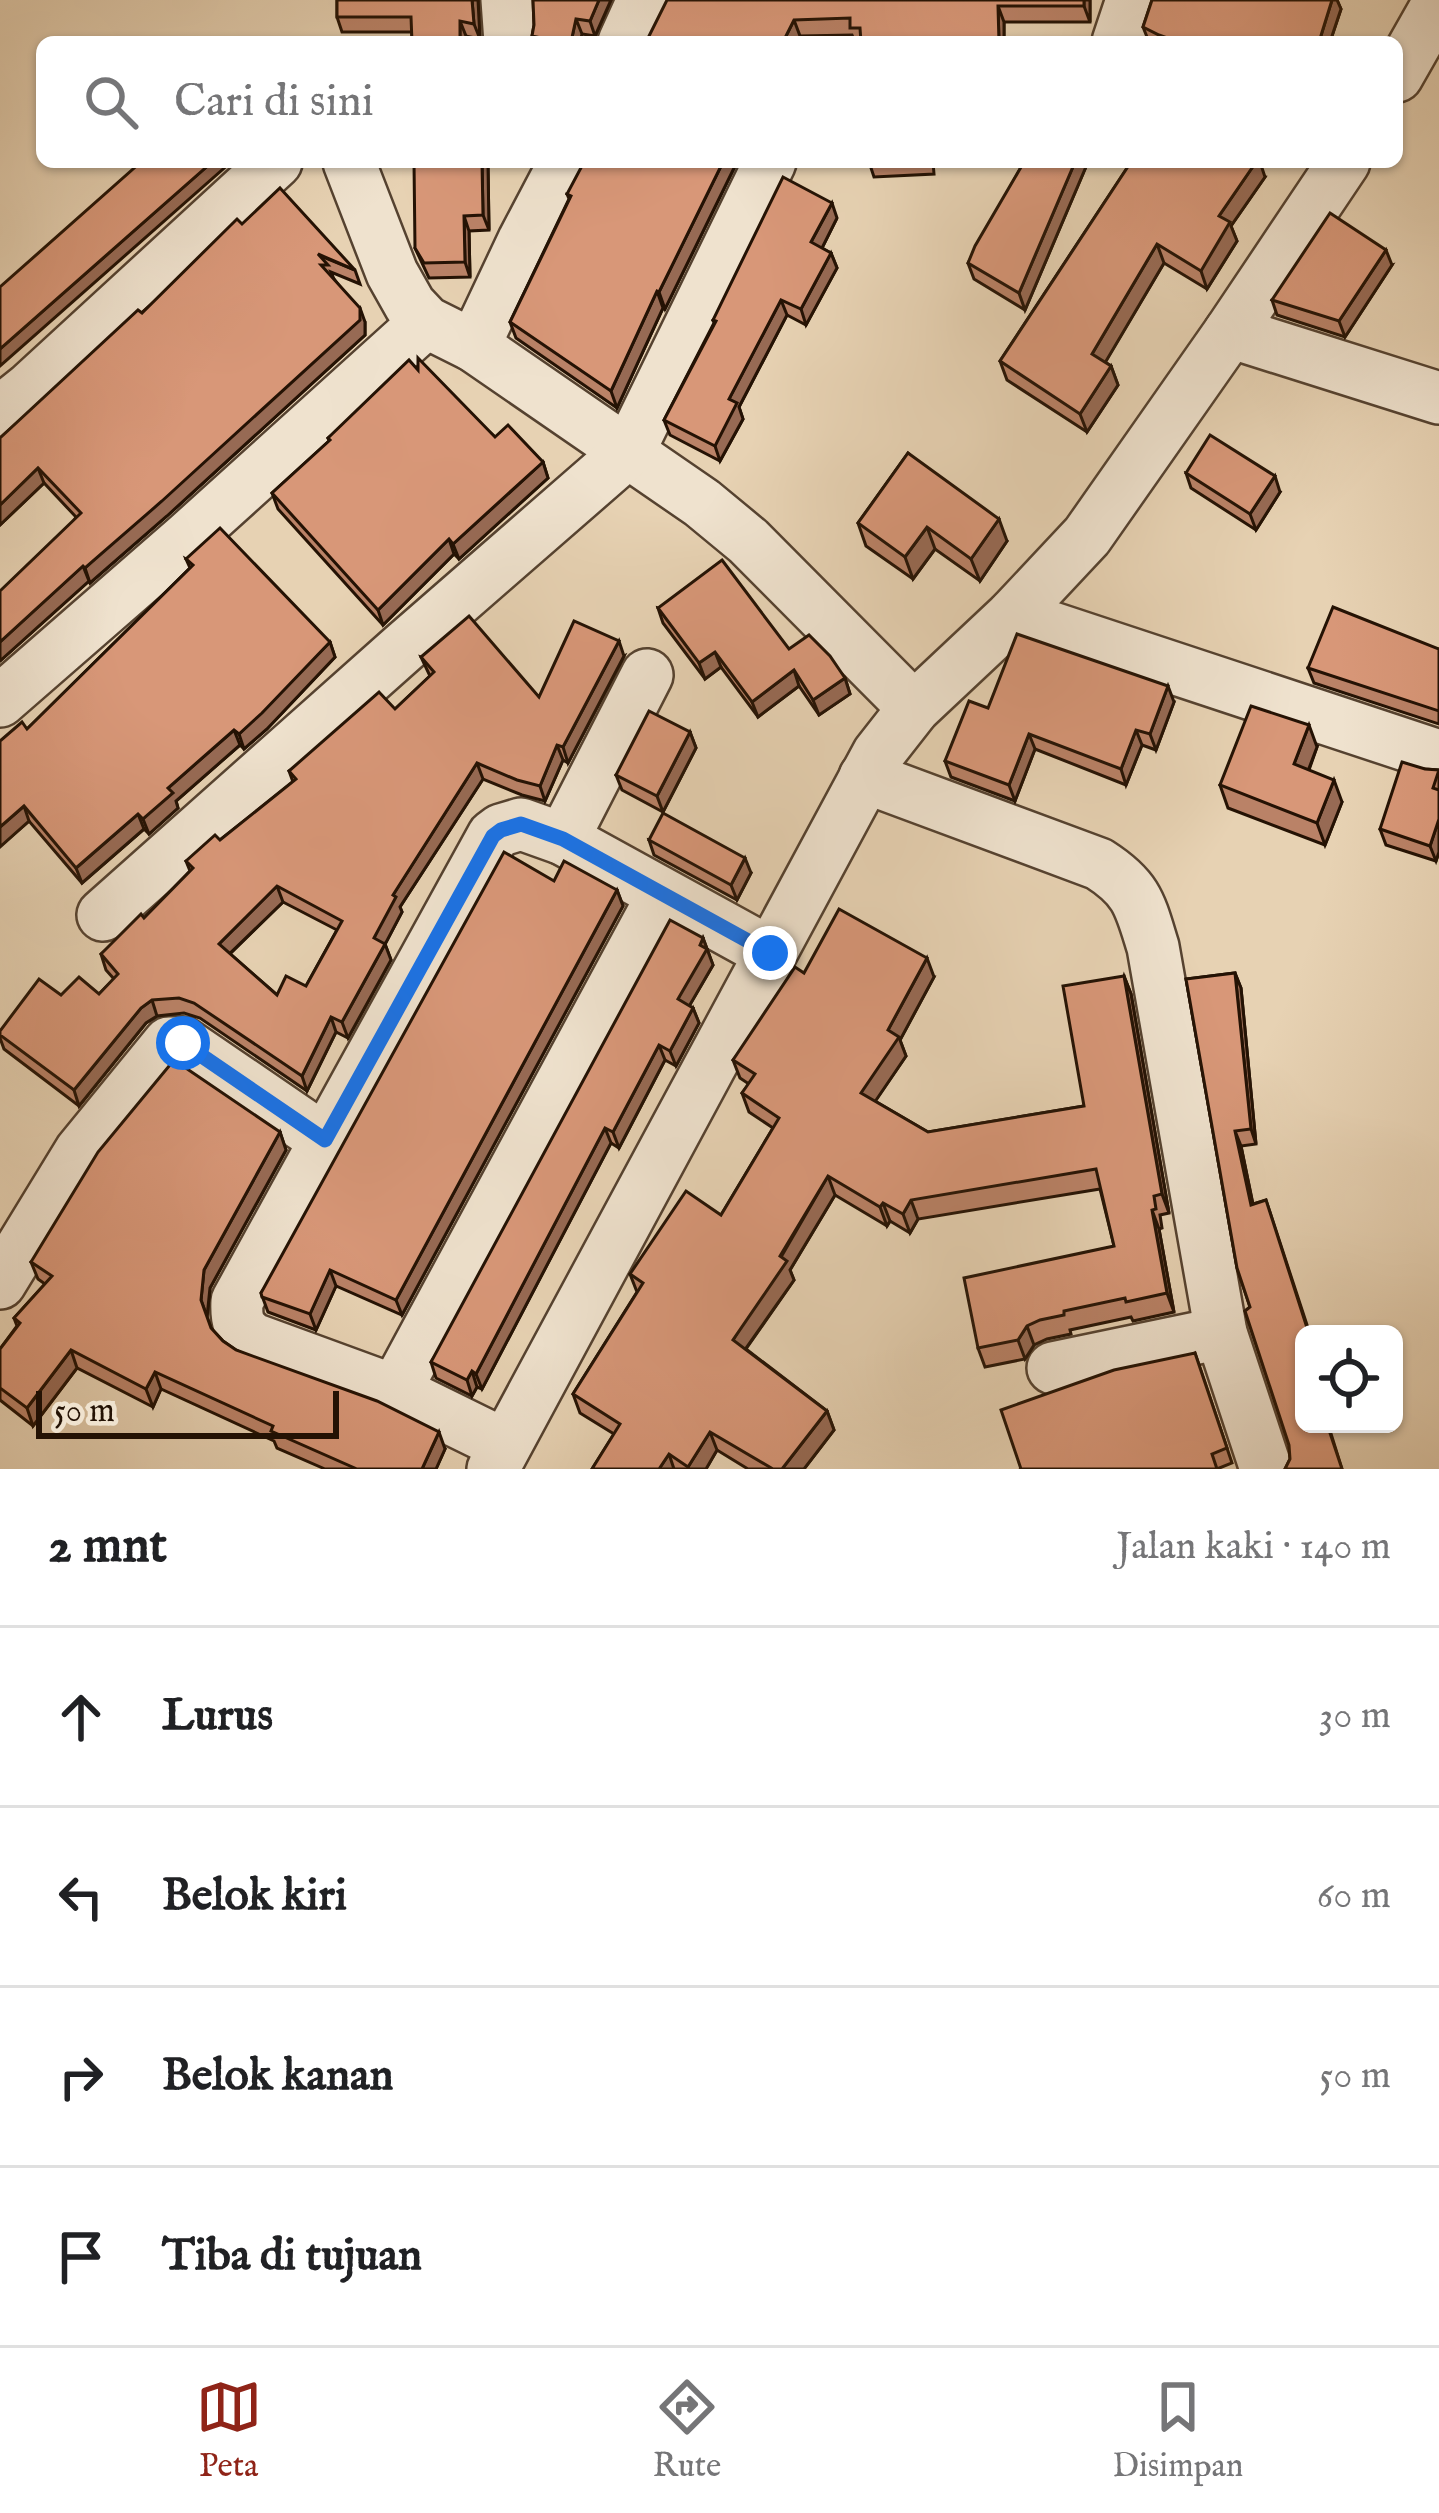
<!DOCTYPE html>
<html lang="id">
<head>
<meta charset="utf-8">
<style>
	body { margin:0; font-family:"IM FELL English",serif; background:#f6f6f6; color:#202124 }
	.controls { position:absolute; right:36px; bottom:36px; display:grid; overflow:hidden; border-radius:18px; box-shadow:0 3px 9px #0004 }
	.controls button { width:108px; height:108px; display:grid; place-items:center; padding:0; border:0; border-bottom:3px solid #e0e0e0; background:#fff; color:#202124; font:60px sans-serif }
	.scale { position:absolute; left:36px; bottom:30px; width:303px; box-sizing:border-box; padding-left:12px; border:6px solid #241204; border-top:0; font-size:33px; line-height:42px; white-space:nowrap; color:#241204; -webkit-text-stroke:9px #efe2ce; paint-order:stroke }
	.stop { position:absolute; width:36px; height:36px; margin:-27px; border:9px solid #1a73e8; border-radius:50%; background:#fff }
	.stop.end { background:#1a73e8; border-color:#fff; box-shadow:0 3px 12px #0008 }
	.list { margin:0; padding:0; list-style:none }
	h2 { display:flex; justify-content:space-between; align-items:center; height:156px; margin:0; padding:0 48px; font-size:51px }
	h2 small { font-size:39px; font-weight:400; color:#757577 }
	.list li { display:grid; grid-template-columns:78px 1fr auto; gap:36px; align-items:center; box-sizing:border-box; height:180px; padding:0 48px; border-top:3px solid #e0e0e0 }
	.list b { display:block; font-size:45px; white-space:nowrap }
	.list em { font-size:39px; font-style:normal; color:#757577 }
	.icon { flex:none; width:66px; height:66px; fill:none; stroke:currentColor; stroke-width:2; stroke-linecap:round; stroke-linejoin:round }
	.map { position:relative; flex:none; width:1439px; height:1469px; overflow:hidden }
	.search { position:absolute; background:#fff; box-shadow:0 3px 9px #0004; left:36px; right:36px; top:36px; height:132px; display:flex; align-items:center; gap:30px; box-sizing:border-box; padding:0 42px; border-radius:18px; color:#757577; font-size:45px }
	.sheet { height:876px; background:#fff }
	nav { display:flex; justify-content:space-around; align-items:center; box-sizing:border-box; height:168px; border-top:3px solid #e0e0e0; background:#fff; font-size:33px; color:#757577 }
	nav a { display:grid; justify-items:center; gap:6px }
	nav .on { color:#8f2418 }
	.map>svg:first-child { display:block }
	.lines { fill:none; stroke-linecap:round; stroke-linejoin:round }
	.minor-casing { stroke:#554230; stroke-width:56 }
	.minor { stroke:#efe2ce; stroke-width:51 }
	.wall { fill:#ba8267; stroke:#241204; stroke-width:3; fill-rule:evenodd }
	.shaded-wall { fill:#976a54; stroke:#241204; stroke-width:3 }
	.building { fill:#d89778; stroke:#241204; stroke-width:3; fill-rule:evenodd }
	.route { stroke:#1a73e8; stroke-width:15 }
</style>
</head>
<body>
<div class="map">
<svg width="1439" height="1469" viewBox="0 0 1439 1469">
	<rect width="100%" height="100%" fill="#e7d2b3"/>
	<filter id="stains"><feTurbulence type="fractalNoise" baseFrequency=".00167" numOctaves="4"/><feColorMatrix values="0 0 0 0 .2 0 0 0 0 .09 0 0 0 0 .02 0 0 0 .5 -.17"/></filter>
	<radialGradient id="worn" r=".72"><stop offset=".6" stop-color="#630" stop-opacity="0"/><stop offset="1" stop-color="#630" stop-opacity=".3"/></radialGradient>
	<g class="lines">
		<g class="minor-casing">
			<g id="minor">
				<polyline points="507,0 510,42"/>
				<polyline points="624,42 643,0"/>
				<polyline points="1118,42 1132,0"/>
				<polyline points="1397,76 1439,2"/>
				<polyline points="349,162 392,273 410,305 426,322 474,346 702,503 748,541 914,708"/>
				<polyline points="1230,332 1439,398"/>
				<polyline points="474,346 524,240 565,162"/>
				<polyline points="0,412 29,389 276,162"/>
				<polyline points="1013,615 1439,756"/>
				<polyline points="0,701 187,538 426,322"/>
				<path d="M865,777L1099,864C1138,889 1140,905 1153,947L1221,1333L1266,1469"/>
				<polyline points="563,839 647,675"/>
				<polyline points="103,915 403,648 629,451 770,162"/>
				<polyline points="0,1283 80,1152 169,1043 183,1043 325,1140"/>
				<polyline points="1053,1368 1221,1333"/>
				<polyline points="395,1391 663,895"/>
				<path d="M505,1445L395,1391L253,1339C238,1328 236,1320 237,1301L493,836L501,830L521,824L563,839L770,953"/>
				<polyline points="493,1469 878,754 914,708 1013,615 1087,536 1230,332 1344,162"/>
			</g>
		</g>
		<use href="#minor" class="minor"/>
	</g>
	<g class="wall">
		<polygon points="337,0 478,0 480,39 466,36 466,42 412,42 412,32 342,32 337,17"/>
		<polygon points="533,0 611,0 595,36 582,34 580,42 534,42 532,36 534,25"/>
		<polygon points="667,0 1090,0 1090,22 1004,22 1004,42 855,42 852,35 800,36"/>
		<polygon points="1152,0 1337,0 1341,9 1330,42 1149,42 1143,27"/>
		<polygon points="737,162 665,309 663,308 617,408 516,338 510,322 569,199 567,194"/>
		<polygon points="869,162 933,162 934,174 874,177"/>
		<polygon points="1024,162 1088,162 1025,310 974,279 968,263"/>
		<polygon points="1131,162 1265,177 1231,226 1237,241 1207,289 1164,263 1105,362 1111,366 1118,385 1087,432 1007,380 1000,361"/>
		<polygon points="488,165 489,230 469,231 470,277 429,278 415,248"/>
		<polygon points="837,218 822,248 831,253 837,268 806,325 787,315 739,407 743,419 720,461 670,435 664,420 714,323 713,320"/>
		<polygon points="242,224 355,270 360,284 331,272 334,279 365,322 365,335 167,516 90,583 89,581 0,661 76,517 44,483 0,525 0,438"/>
		<polygon points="1392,265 1345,337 1277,315 1272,300"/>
		<polygon points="418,370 495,437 543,462 548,478 459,559 454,554 383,625 278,509 272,493 329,441 328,438"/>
		<polygon points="908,453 1007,541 980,581 935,549 913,579 866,546 858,523"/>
		<polygon points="1186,473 1280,492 1256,530 1191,488"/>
		<polygon points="186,559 330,642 335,657 267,729 244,749 240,745 176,801 178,808 149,834 144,829 82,883 29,821 0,846 0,741 27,729 190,568"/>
		<polygon points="658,608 789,649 845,678 850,694 819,715 799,686 758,717 721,667 705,679 663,623"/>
		<polygon points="1439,649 1439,724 1314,683 1308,668"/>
		<path d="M624,656L568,763L563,760L545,801L522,795L483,779L400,907L402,912L385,944L391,960L348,1038L336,1032L307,1091L200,1018L184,1013L157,1016L146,1023L79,1106L4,1049L0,1038V1031L61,995L99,994L114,979L106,970L101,954L144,918L190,871L186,861L220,840L293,782L289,771L395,709L430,676L421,657L539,697ZM283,902L337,930L306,986L277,995L230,954Z"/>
		<polygon points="1174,702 1156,750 1142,745 1126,785 1035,749 1015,801 951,777 945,761 988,708"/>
		<polygon points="690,732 696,748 663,812 622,790 616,775"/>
		<polygon points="1317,747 1309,770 1342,802 1325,845 1228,808 1220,785"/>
		<polygon points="1425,769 1439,770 1439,852 1436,861 1386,845 1380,829"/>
		<polygon points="649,840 751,873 737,900 654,855"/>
		<polygon points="554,881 617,890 623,906 402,1315 336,1286 316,1330 268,1312 261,1293"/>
		<polygon points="703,938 713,965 689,1006 693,1008 699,1023 676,1066 665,1060 619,1148 611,1143 482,1389 477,1387 472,1396 436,1378 431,1362"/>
		<polygon points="804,973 934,977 900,1040 906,1056 875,1101 928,1132 1084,1106 1124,976 1131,994 1169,1213 1160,1215 1162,1228 1159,1229 1174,1312 1133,1321 1131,1317 1070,1330 1071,1334 1047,1339 1034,1345 1025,1359 985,1367 978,1348 1114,1246 1100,1189 918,1219 910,1233 890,1221 887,1226 835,1195 790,1270 794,1280 746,1349 827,1411 834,1430 804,1469 748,1469 717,1450 706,1469 592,1469 614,1434 580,1413 573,1394 637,1292 630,1274 721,1215 773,1128 749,1112 742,1093 749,1084 740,1078 733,1060"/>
		<polygon points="1235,973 1241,988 1256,1144 1241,1146 1253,1204 1266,1200 1310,1334 1304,1334 1304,1424 1328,1424 1342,1469 1285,1469 1290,1459 1289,1445 1245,1311 1250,1307 1237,1268 1186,979"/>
		<polygon points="280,1132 286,1150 210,1288 207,1317 211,1328 223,1341 236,1350 445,1449 436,1469 325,1469 277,1448 274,1441 161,1389 153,1407 77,1368 33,1426 0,1400 0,1349 17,1326 14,1318 45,1284 38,1279 31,1262"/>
		<polygon points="1195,1353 1232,1463 1217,1469 1021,1469"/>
	</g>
	<g class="shaded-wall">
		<polygon points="472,0 478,0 480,39 474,24"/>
		<polygon points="599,0 611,0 595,36 590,21"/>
		<polygon points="1084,0 1090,0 1090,22 1084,6"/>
		<polygon points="1332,0 1337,0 1341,9 1330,42 1319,42"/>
		<polygon points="998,6 1004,22 1004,42 999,42"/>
		<polygon points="576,19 582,34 580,42 571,42"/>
		<polygon points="794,20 800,36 797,42 783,42"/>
		<polygon points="460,21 466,36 466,42 460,42"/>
		<polygon points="212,162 231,162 0,366 0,349"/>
		<polygon points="482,162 487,162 488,165 489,230 483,215"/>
		<polygon points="723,162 737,162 665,309 659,292"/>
		<polygon points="1075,162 1088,162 1025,310 1019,293"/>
		<polygon points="1256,162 1260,162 1265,177 1231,226 1237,241 1207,289 1201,271 1219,216"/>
		<polygon points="832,203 837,218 817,258 811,242"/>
		<polygon points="464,216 469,231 470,277 465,262"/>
		<polygon points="1157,244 1164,263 1099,373 1092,354"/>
		<polygon points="1386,250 1392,265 1345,337 1339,321"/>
		<polygon points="831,253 837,268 806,325 801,309"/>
		<polygon points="657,291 663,308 617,408 611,391"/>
		<polygon points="781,300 787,315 739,407 743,419 720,461 715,446 729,399"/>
		<polygon points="360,308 365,322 365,335 167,516 90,583 85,568"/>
		<polygon points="1111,366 1118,385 1087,432 1080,414"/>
		<polygon points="543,462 548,478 459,559 453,544"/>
		<polygon points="38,468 44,483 0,525 0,505"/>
		<polygon points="1275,476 1280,492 1256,530 1250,514"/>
		<polygon points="999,519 1007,541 980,581 971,559"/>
		<polygon points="927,527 935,549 913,579 905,557"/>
		<polygon points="449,539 454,554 383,625 378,610"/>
		<polygon points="83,566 89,581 0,661 0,642"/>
		<polygon points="619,641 624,656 568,763 563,747"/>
		<polygon points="330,642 335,657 267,729 244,749 239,734"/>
		<polygon points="715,652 721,667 705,679 699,663"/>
		<polygon points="794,670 799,686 758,717 752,702"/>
		<polygon points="845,678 850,694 819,715 813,700"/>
		<polygon points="1168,686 1174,702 1156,750 1150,734"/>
		<polygon points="1309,725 1317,747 1302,787 1294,764"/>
		<polygon points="234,730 240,745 176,801 178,808 149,834 143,819 168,788"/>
		<polygon points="1136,730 1142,745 1126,785 1121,769"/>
		<polygon points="690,732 696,748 663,812 657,796"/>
		<polygon points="1029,734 1035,749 1015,801 1009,785"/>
		<polygon points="557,745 563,760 545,801 540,786"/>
		<polygon points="477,763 483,779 400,907 402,912 380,954 374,938 393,895"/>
		<polygon points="1334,780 1342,802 1325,845 1317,823"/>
		<polygon points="24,806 29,821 0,847 0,827"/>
		<polygon points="138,814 144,829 82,883 76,868"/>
		<polygon points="1439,819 1439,852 1436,861 1430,846"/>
		<polygon points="745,858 751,873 737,900 731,885"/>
		<polygon points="277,886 283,902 224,959 219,944"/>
		<polygon points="617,890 623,906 402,1315 396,1300"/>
		<polygon points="703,938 713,965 684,1015 678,999"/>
		<polygon points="385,944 391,960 348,1038 342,1022"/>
		<polygon points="927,958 934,977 900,1040 906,1056 868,1112 861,1093 888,1030"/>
		<polygon points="1235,973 1241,988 1256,1144 1251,1129"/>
		<polygon points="1124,976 1131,994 1169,1213 1162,1194"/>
		<polygon points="152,1000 157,1016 146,1023 79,1106 74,1090 141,1008"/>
		<polygon points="693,1008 699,1023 676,1066 670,1051"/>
		<polygon points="331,1017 336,1032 307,1091 302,1076"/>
		<polygon points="659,1045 665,1060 619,1148 613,1132"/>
		<polygon points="605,1128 611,1143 482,1389 476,1374"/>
		<polygon points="1235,1131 1241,1146 1256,1220 1251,1205"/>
		<polygon points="280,1132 286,1150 210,1288 207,1317 201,1300 204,1270"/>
		<polygon points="828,1176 835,1195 790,1270 794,1280 739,1358 733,1340"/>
		<polygon points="911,1200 918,1219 910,1233 903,1214"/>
		<polygon points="883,1203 890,1221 887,1226 880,1207"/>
		<polygon points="1152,1210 1159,1229 1174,1312 1167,1293"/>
		<polygon points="330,1270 336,1286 316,1330 310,1314"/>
		<polygon points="1027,1326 1034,1345 1025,1359 1018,1340"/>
		<polygon points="71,1350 77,1368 33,1426 27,1408"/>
		<polygon points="472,1371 477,1387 472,1396 467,1380"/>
		<polygon points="155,1372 161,1389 153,1407 146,1389"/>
		<polygon points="827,1411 834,1430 804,1469 782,1469"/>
		<polygon points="439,1432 445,1449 436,1469 422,1469"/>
		<polygon points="710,1432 717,1450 706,1469 689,1469 688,1467"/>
		<polygon points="669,1454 674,1469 659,1469"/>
	</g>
	<g class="building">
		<polygon points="337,0 472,0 474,24 460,21 460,42 412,42 411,17 337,17"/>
		<polygon points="533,0 599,0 590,21 576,19 571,42 559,42 532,36 534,25"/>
		<polygon points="667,0 1084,0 1084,6 998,6 999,42 861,42 860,28 850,28 850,18 794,20 783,42 646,42"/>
		<polygon points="1152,0 1332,0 1319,42 1178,42 1159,35 1143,27"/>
		<polygon points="141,162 212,162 0,349 0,287"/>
		<polygon points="414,162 482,162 483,215 464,216 465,262 424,263 415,248"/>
		<polygon points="584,162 723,162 659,292 657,291 611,391 510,322 571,196 567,194"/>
		<polygon points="1024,162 1075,162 1019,293 968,263 975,246"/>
		<polygon points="1131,162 1256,162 1219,216 1230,222 1201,271 1157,244 1092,354 1111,366 1080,414 1000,361"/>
		<polygon points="783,177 832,203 811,242 831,253 801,309 781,300 729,399 737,403 715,446 664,420 716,321 713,320"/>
		<polygon points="280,188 355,270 318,254 328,265 321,265 360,308 360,320 162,501 85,568 83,566 0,642 0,591 81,513 38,468 0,505 0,438 138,310 142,313 237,219 242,224"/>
		<polygon points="1330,213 1386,250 1339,321 1272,300"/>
		<polygon points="418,358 495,437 508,425 543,462 453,544 449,539 378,610 272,493 330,440 328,438 409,360 418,370"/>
		<polygon points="1210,435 1275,476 1250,514 1186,473"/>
		<polygon points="908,453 999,519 971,559 927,527 905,557 858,523"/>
		<polygon points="220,528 330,642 262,713 239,734 234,730 168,788 173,793 143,819 138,814 76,868 24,806 0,827 0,741 22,722 27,729 193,565 186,559"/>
		<polygon points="722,560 789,649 809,635 830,656 845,678 813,700 794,670 752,702 715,652 699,663 658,608"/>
		<polygon points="1333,607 1439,649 1439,711 1308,668"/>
		<path d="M469,616L539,697L574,621L619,641L563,747L557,745L540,786L517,780L477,763L393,895L396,897L374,938L385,944L342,1022L331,1017L302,1076L194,1003L179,998L152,1000L141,1008L74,1090L0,1035V1031L39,979L61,995L79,977L99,994L118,974L101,954L141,914L144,918L193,868L186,861L215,835L220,840L296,779L289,771L379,692L395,709L434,672L421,657ZM277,886L342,921L306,986L286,976L277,995L219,944Z"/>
		<polygon points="1017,634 1168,686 1150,734 1136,730 1121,769 1029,734 1009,785 945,761 969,701 988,708"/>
		<polygon points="1251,706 1309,725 1294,764 1334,780 1317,823 1220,785"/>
		<polygon points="649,711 690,732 657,796 616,775"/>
		<polygon points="1402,762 1425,769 1439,770 1433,788 1439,790 1439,819 1430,846 1380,829"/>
		<polygon points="663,813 745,858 731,885 649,840"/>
		<polygon points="504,852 554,881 564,861 617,890 396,1300 330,1270 310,1314 262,1297 261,1293"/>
		<polygon points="839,909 927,958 888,1030 899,1037 861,1093 928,1132 1084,1106 1063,986 1124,976 1162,1194 1154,1196 1156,1209 1152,1210 1167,1293 1126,1302 1125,1298 1064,1311 1064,1315 1040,1320 1027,1326 1018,1340 978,1348 964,1278 1114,1246 1096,1169 911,1200 903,1214 883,1203 880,1207 828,1176 780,1256 787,1261 733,1340 827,1411 782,1469 773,1469 710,1432 688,1467 669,1454 659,1469 592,1469 620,1424 573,1394 643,1283 630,1274 686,1191 721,1215 779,1118 742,1093 755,1074 733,1060 795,967 804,973"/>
		<polygon points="670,920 703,938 700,945 707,949 678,999 693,1008 670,1051 659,1045 613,1132 605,1128 476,1374 472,1371 467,1380 431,1362"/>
		<polygon points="1235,973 1251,1129 1235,1131 1251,1205 1266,1200 1309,1334 1304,1334 1304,1424 1327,1424 1342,1469 1285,1469 1290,1459 1289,1445 1245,1311 1250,1307 1237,1268 1186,979"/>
		<polygon points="174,1060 280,1132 204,1270 201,1300 211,1328 223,1341 236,1350 377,1401 439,1432 422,1469 357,1469 271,1431 273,1426 155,1372 146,1389 71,1350 27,1408 0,1388 0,1349 20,1323 14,1318 52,1276 31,1262 98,1152"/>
		<polygon points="1195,1353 1227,1448 1212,1454 1217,1469 1021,1469 1001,1410 1114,1370"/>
	</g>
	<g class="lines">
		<polyline class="route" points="183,1043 325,1140 493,836 501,830 521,824 563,839 770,953"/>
	</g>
	<rect width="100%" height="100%" filter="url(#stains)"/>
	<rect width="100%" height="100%" fill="url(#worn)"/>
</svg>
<div class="controls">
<button><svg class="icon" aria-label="locate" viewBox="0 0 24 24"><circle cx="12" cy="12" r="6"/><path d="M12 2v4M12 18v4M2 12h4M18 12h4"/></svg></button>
</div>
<div class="scale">50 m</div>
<div class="stop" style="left:183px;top:1043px"></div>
<div class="stop end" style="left:770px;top:953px"></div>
<div class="search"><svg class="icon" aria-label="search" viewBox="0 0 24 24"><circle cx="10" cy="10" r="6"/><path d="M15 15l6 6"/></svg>Cari di sini</div>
</div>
<section class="sheet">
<h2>2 mnt<small>Jalan kaki · 140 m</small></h2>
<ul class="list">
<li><svg class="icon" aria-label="ahead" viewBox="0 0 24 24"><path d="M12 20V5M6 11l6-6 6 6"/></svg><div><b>Lurus</b></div><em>30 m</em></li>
<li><svg class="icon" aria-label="left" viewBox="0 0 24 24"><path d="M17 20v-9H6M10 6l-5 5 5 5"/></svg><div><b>Belok kiri</b></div><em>60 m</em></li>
<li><svg class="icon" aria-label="right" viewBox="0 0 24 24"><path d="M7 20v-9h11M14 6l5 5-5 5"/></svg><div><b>Belok kanan</b></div><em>50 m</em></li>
<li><svg class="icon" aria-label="arrive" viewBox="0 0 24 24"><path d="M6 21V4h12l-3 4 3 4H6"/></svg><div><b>Tiba di tujuan</b></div></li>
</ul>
</section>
<nav>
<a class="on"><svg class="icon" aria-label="map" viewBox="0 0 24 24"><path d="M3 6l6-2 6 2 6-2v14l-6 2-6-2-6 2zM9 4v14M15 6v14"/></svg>Peta</a>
<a><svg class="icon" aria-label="directions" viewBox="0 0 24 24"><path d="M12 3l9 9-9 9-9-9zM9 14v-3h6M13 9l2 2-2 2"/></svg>Rute</a>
<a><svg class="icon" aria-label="saved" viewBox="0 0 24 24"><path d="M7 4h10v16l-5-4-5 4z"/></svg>Disimpan</a>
</nav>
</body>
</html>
